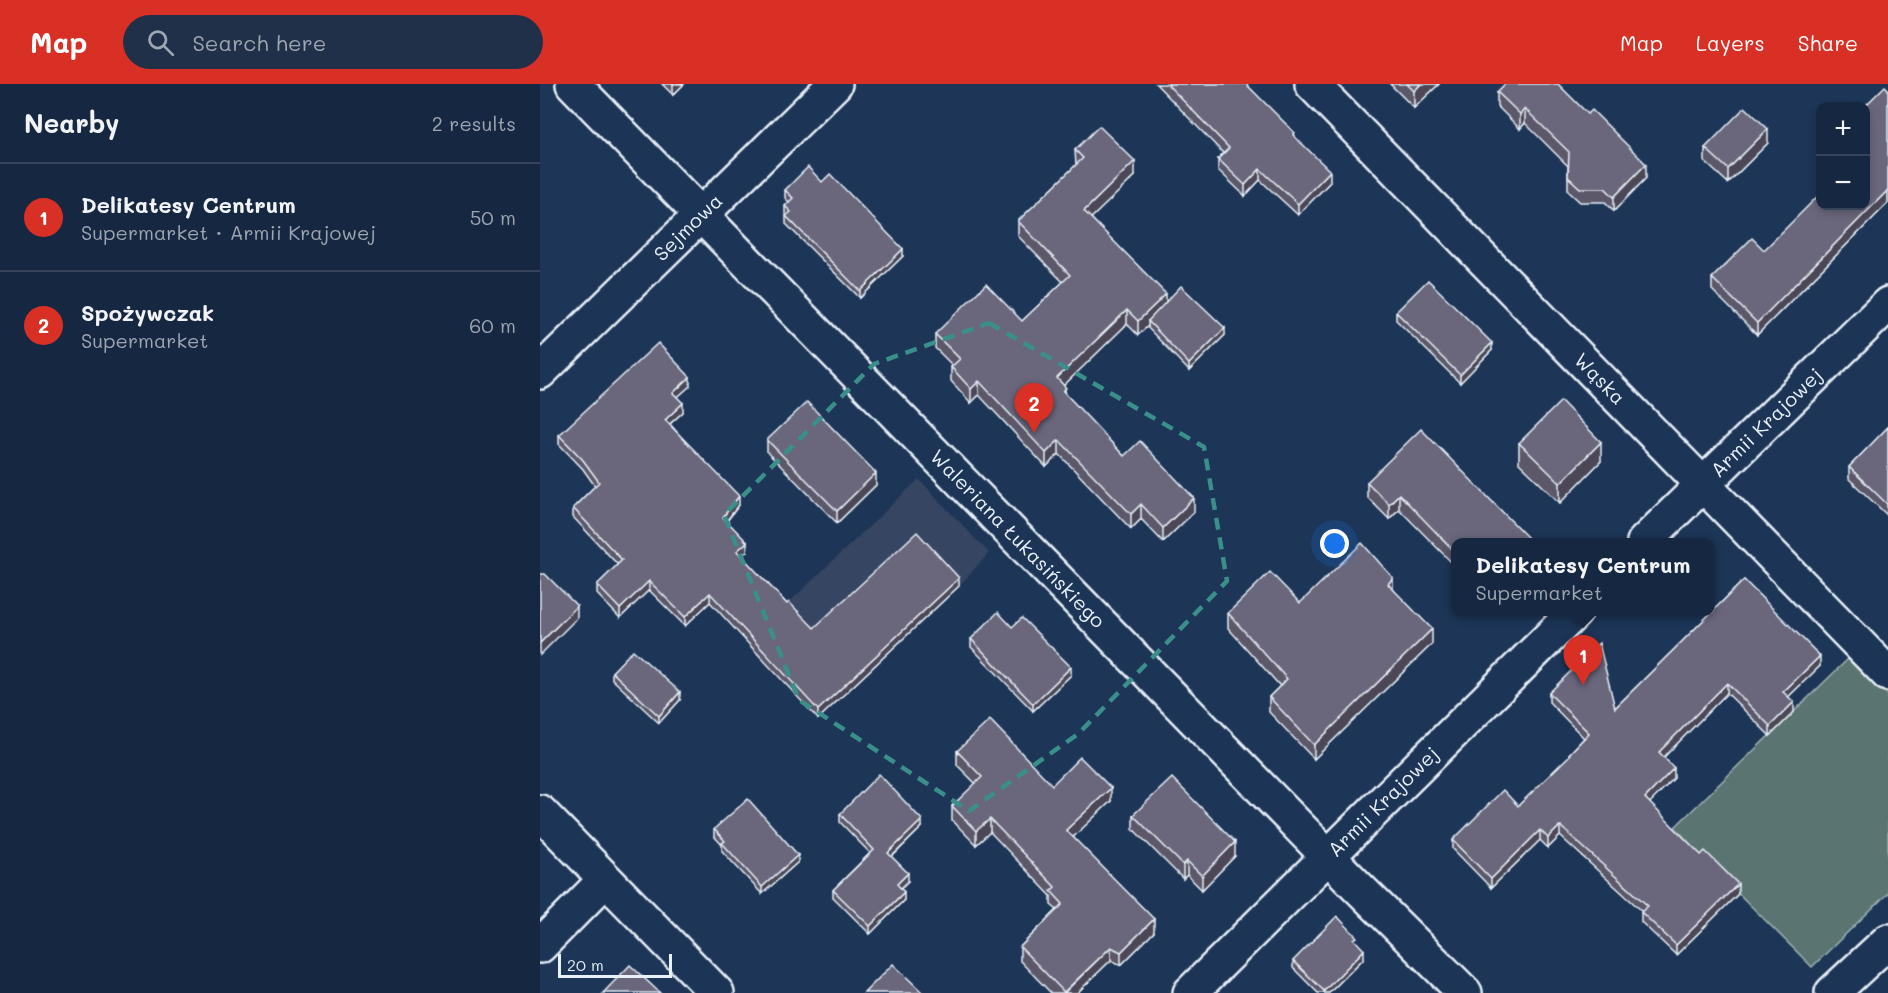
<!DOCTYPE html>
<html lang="en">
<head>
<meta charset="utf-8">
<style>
	body { margin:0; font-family:Mali,sans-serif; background:#1f3048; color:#f1f3f6 }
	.controls { position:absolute; right:18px; top:18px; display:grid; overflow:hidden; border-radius:12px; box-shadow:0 3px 9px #0003 }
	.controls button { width:54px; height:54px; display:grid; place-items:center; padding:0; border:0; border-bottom:2px solid #35445a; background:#162841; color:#f1f3f6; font:30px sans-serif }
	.scale { position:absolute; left:18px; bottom:15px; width:114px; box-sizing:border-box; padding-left:6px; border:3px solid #e8f1f8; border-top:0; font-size:16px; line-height:21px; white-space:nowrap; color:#e8f1f8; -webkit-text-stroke:4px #1d3557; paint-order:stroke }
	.you { position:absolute; left:795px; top:460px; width:21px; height:21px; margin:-15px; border:4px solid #fff; border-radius:50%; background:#1a73e8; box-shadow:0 0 0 9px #1a73e833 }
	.badge { display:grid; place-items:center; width:39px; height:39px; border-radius:50%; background:#d93025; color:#fff; font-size:20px; font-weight:700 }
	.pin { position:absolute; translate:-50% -50px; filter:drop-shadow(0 2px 3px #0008) }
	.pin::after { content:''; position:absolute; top:32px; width:21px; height:18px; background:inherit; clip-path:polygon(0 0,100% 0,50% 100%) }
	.popup { position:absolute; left:911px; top:454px; width:264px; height:78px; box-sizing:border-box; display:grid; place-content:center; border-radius:12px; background:#162841; filter:drop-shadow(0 2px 4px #0005); font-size:20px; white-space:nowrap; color:#9ea6b1 }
	.popup b { font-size:22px; color:#f1f3f6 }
	.popup::after { content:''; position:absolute; left:50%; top:100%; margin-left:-12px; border:12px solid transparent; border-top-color:#162841 }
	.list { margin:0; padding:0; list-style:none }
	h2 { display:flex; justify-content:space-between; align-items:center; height:78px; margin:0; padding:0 24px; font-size:26px }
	h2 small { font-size:20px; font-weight:400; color:#9ea6b1 }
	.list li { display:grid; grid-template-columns:39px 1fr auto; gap:18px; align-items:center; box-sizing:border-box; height:108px; padding:0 24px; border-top:2px solid #35445a }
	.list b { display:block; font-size:22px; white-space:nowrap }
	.list p { margin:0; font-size:20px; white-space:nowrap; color:#9ea6b1 }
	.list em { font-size:20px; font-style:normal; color:#9ea6b1 }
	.icon { flex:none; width:33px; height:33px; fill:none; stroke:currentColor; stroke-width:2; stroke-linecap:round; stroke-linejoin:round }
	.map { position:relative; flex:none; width:1348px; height:909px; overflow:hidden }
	header { display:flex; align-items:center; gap:36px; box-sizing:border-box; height:84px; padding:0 30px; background:#d93025; color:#fff }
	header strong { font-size:28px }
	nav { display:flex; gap:33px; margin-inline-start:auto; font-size:21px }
	.search { width:420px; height:54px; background:#1f3048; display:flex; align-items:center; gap:15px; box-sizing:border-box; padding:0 21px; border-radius:33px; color:#9ea6b1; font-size:22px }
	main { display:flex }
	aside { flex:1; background:#162841 }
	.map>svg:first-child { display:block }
	.built { fill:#344462 }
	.green { fill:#5a7471; stroke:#a1b2b4; stroke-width:1.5 }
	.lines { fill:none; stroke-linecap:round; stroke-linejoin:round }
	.street-casing { stroke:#e8f1f8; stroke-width:38 }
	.street { stroke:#1d3557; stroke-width:33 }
	.wall { fill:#5c586a; stroke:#e8f1f8; stroke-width:1.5 }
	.shaded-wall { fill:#4b4756; stroke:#e8f1f8; stroke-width:1.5 }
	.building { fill:#6b667b; stroke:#e8f1f8; stroke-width:1.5 }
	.marked { fill:none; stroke:#3a8f8a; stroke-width:4.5; stroke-dasharray:12 8; stroke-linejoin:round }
	.labels { text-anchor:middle; stroke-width:5; stroke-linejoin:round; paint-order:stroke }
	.street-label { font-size:20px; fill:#e8f1f8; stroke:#1d3557 }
</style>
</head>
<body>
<header>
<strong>Map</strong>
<div class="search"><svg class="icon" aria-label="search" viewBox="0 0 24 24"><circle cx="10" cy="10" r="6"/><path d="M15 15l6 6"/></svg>Search here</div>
<nav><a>Map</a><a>Layers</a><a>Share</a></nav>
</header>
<main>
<aside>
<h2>Nearby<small>2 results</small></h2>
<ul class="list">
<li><span class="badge">1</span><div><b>Delikatesy Centrum</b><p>Supermarket · Armii Krajowej</p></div><em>50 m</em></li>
<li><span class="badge">2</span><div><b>Spożywczak</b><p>Supermarket</p></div><em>60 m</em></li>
</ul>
</aside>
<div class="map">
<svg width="1348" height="909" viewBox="0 0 1348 909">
	<rect width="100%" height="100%" fill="#1d3557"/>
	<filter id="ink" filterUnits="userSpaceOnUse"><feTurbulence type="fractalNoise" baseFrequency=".0167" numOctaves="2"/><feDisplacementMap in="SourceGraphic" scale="12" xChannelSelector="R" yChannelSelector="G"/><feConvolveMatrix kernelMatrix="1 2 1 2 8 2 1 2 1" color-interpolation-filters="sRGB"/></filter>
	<g filter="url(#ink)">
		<polygon class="built" points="379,395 449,469 419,502 278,635 210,564 207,558"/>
		<polygon class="green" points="1310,573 1348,611 1348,809 1272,883 1165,776 1135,743"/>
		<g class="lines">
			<g class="street-casing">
				<g id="street">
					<path id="s1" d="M33,0L817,802L925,909"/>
					<path id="s2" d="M772,0L1348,590"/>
					<path id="s3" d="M0,288L295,0"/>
					<path id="s4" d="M1104,458L1348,220"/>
					<polyline points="0,728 177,909"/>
					<polyline points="0,862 65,796"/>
					<path id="s5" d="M650,909L1035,528"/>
					<polyline points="1292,909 1348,857"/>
				</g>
			</g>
			<use href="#street" class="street"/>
		</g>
		<g class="wall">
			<polygon points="122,0 144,0 133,11"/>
			<polygon points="616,0 706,0 755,53 790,98 758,131 720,96 705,112 678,86 678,75 683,69"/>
			<polygon points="850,0 899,0 874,24"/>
			<polygon points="1348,5 1348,119 1217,251 1172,206 1172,194 1224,166 1326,122"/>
			<polygon points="957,8 1106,94 1074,127 1065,118 1040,118 1028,107 1028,82 985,39 980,45 957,22"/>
			<polygon points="1228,59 1188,99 1165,78 1165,64"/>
			<polygon points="535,66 595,92 551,134 626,218 685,251 649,287 608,244 608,242 598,251 587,240 524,301 526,311 584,372 654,428 623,458 601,435 591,445 519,370 506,383 439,311 431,319 411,297 411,283 413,282 395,264 395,250 482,237 523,198 478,152 478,137 536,81"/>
			<polygon points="282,98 363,172 320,214 246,140 246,132 247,132 245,130 245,122 249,118 245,114 245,106"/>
			<polygon points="856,228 952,266 920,299 856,236"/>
			<polygon points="150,302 137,313 143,328 130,340 199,421 187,437 207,467 201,472 247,520 274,544 419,502 278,635 170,518 145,542 109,506 80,534 57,510 57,501 78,481 33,433 33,424 55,402 43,385 19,360 19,351"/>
			<polygon points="1348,343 1348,430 1347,431 1309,395 1309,383"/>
			<polygon points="227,356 336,401 297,439 227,368"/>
			<polygon points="979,359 1061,377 1020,419 979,379"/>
			<polygon points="827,398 989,459 915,459 915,482 859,425 849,435 827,413"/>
			<polygon points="1204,496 1280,582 1248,613 1254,628 1230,652 1187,609 1124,673 1134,694 1109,719 1198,810 1136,871 1101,838 1101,828 1102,827 1020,752 1008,764 1000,756 951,804 913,765 913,756 978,722 1029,673 1029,670 1044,654 1009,618 1009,609 1075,624"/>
			<polygon points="853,505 892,560 774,675 729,628 729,613 740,602 688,544 688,529"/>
			<polygon points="472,543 531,591 493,627 431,563 431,555"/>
			<polygon points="72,588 140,616 119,639 72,595"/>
			<polygon points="417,667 512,701 571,717 533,753 614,848 581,881 571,876 537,909 511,909 480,877 480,863 517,826 511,821 511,812 450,748 436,761 412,736 412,722 436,700 417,681"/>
			<polygon points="300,730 382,743 352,773 368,797 360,804 364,816 330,850 293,813 293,806 330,769 300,738"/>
			<polygon points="593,731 695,772 662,806 647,791 643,795 593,745"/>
			<polygon points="174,745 258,778 222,810 182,767 182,761 174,752"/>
			<polygon points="817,858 824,874 789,909 778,909 753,884 753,877"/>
		</g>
		<g class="shaded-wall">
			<polygon points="133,0 144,0 133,11"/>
			<polygon points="881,0 899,0 874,24 874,7"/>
			<polygon points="985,25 985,39 980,45 980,30"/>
			<polygon points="1228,45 1228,59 1188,99 1188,85"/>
			<polygon points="595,77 595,92 544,141 544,127"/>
			<polygon points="1106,80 1106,94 1074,127 1074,113"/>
			<polygon points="720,85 720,96 705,112 705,101"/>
			<polygon points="790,87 790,98 758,131 758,120"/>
			<polygon points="1348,106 1348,119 1217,251 1217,239"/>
			<polygon points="363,165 363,172 320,214 320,207"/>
			<polygon points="626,210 626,224 608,237 608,242 598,251 598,237"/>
			<polygon points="587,226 587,240 517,308 517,294"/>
			<polygon points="685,244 685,251 649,287 649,280"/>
			<polygon points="952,259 952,266 920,299 920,291"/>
			<polygon points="150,293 150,302 133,317 133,309"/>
			<polygon points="439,297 439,311 431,319 431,305"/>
			<polygon points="143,319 143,328 125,344 125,336"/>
			<polygon points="519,356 519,370 506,383 506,369"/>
			<polygon points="1061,358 1061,377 1020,419 1020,399"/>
			<polygon points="336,389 336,401 297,439 297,427"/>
			<polygon points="859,410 859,425 849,435 849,420"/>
			<polygon points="199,412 199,421 183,441 183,433"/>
			<polygon points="654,414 654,428 623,458 623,444"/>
			<polygon points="1348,419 1348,430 1347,431 1347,420"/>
			<polygon points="601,420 601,435 591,445 591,430"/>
			<polygon points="207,458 207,467 197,476 197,467"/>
			<polygon points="419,494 419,502 278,635 278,626"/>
			<polygon points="853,494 853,509 848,500"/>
			<polygon points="109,497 109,506 80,534 80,525"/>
			<polygon points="170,509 170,518 145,542 145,533"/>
			<polygon points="37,522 37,534 0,571 0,559"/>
			<polygon points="892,545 892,560 774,675 774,661"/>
			<polygon points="1280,572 1280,582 1243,618 1243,608"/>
			<polygon points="531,583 531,591 493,627 493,620"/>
			<polygon points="1187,599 1187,609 1119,678 1119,668"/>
			<polygon points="140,608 140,616 119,639 119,632"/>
			<polygon points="1254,618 1254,628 1230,652 1230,642"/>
			<polygon points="1134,684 1134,694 1105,724 1105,714"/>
			<polygon points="571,704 571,717 526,760 526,746"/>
			<polygon points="450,735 450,748 436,761 436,747"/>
			<polygon points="382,736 382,743 348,776 348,769"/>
			<polygon points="1020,742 1020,752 1008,764 1008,754"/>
			<polygon points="1000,746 1000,756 951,804 951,795"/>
			<polygon points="695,758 695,772 662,806 662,792"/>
			<polygon points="258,771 258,778 222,810 222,803"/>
			<polygon points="647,777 647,791 643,795 643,781"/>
			<polygon points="368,789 368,797 357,808 357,800"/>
			<polygon points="1198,800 1198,810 1136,871 1136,861"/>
			<polygon points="364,808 364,816 330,850 330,842"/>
			<polygon points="614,835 614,848 581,881 581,868"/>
			<polygon points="571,863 571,876 537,909 524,909"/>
			<polygon points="824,866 824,874 789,909 784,909 784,907"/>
		</g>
		<g class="building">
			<polygon points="627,0 706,0 755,49 753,51 790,87 758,120 720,85 705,101 678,75 689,64"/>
			<polygon points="867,0 881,0 874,7"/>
			<polygon points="965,0 1018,0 1048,30 1052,26 1106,80 1074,113 1065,104 1040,104 1028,93 1029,68 985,25 980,30 957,8"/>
			<polygon points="1345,2 1348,5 1348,106 1217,239 1172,194 1212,154 1224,166 1281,109 1281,122 1326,122 1326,22 1325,22"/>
			<polygon points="1205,23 1228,45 1188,85 1165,64"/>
			<polygon points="559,42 595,77 544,127 626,210 598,237 587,226 517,294 526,304 523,307 584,372 600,357 654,414 623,444 601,420 591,430 519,356 506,369 439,297 431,305 411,283 420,275 395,250 446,200 482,237 530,191 478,137 543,74 535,66"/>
			<polygon points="268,83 282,98 290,90 363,165 320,207 246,132 251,128 245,122 253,114 245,106"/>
			<polygon points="888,196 952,259 920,291 856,228"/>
			<polygon points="641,202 685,244 649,280 608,237"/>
			<polygon points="118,259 150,293 133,309 143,319 125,336 199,412 183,433 207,458 197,467 247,520 249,518 274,544 377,448 419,494 278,626 170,509 145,533 109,497 80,525 57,501 82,476 33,424 59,398 43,376 19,351"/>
			<polygon points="1021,317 1061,358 1020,399 979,359"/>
			<polygon points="267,318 336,389 297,427 227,356"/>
			<polygon points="1348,343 1348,419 1347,420 1309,383"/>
			<polygon points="881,345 989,455 985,459 915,459 915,468 859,410 849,420 827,398"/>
			<polygon points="822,459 853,494 848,500 892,545 774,661 729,613 747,595 688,529 730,488 760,519"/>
			<polygon points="0,490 5,490 37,522 0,559"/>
			<polygon points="1204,496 1280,572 1243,608 1254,618 1230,642 1187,599 1119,668 1134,684 1105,714 1161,771 1165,767 1198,800 1136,861 1101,828 1108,822 1020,742 1008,754 1000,746 951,795 913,756 963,706 978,722 1030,671 1029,670 1049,649 1009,609 1059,559 1075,624"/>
			<polygon points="458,528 472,543 482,534 531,583 493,620 431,555"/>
			<polygon points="93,566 140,608 119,632 72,588"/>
			<polygon points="450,636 512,701 540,673 571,704 526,746 614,835 581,868 571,863 524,908 480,863 523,820 511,807 515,803 450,735 436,747 412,722 442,693 417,667"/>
			<polygon points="339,690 382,736 348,769 368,789 357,800 364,808 330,842 293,806 334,766 300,730"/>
			<polygon points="632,694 695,758 662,792 647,777 643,781 593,731"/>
			<polygon points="208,715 258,771 222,803 182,759 185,757 174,745"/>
			<polygon points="797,832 817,853 814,855 824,866 784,907 753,877"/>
			<polygon points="353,880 383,909 324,909"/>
			<polygon points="90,881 120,909 63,909"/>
		</g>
	</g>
	<path class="marked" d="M449,239L664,363L687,497L538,650L429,727L259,616L184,431L334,280Z"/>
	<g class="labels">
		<g class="street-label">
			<text dy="7" stroke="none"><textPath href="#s3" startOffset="207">Sejmowa</textPath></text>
			<text dy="7" stroke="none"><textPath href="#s2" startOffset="412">Wąska</textPath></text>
			<text dy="7" stroke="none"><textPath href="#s4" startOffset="171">Armii Krajowej</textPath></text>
			<text dy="7" stroke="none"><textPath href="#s1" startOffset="636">Waleriana Łukasińskiego</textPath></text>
			<text dy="7" stroke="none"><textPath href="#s5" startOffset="272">Armii Krajowej</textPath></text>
		</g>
	</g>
</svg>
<div class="controls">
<button>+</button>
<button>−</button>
</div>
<div class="scale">20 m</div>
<div class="you"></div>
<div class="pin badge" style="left:1043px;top:601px">1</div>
<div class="popup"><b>Delikatesy Centrum</b>Supermarket</div>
<div class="pin badge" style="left:494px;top:349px">2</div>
</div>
</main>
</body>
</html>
